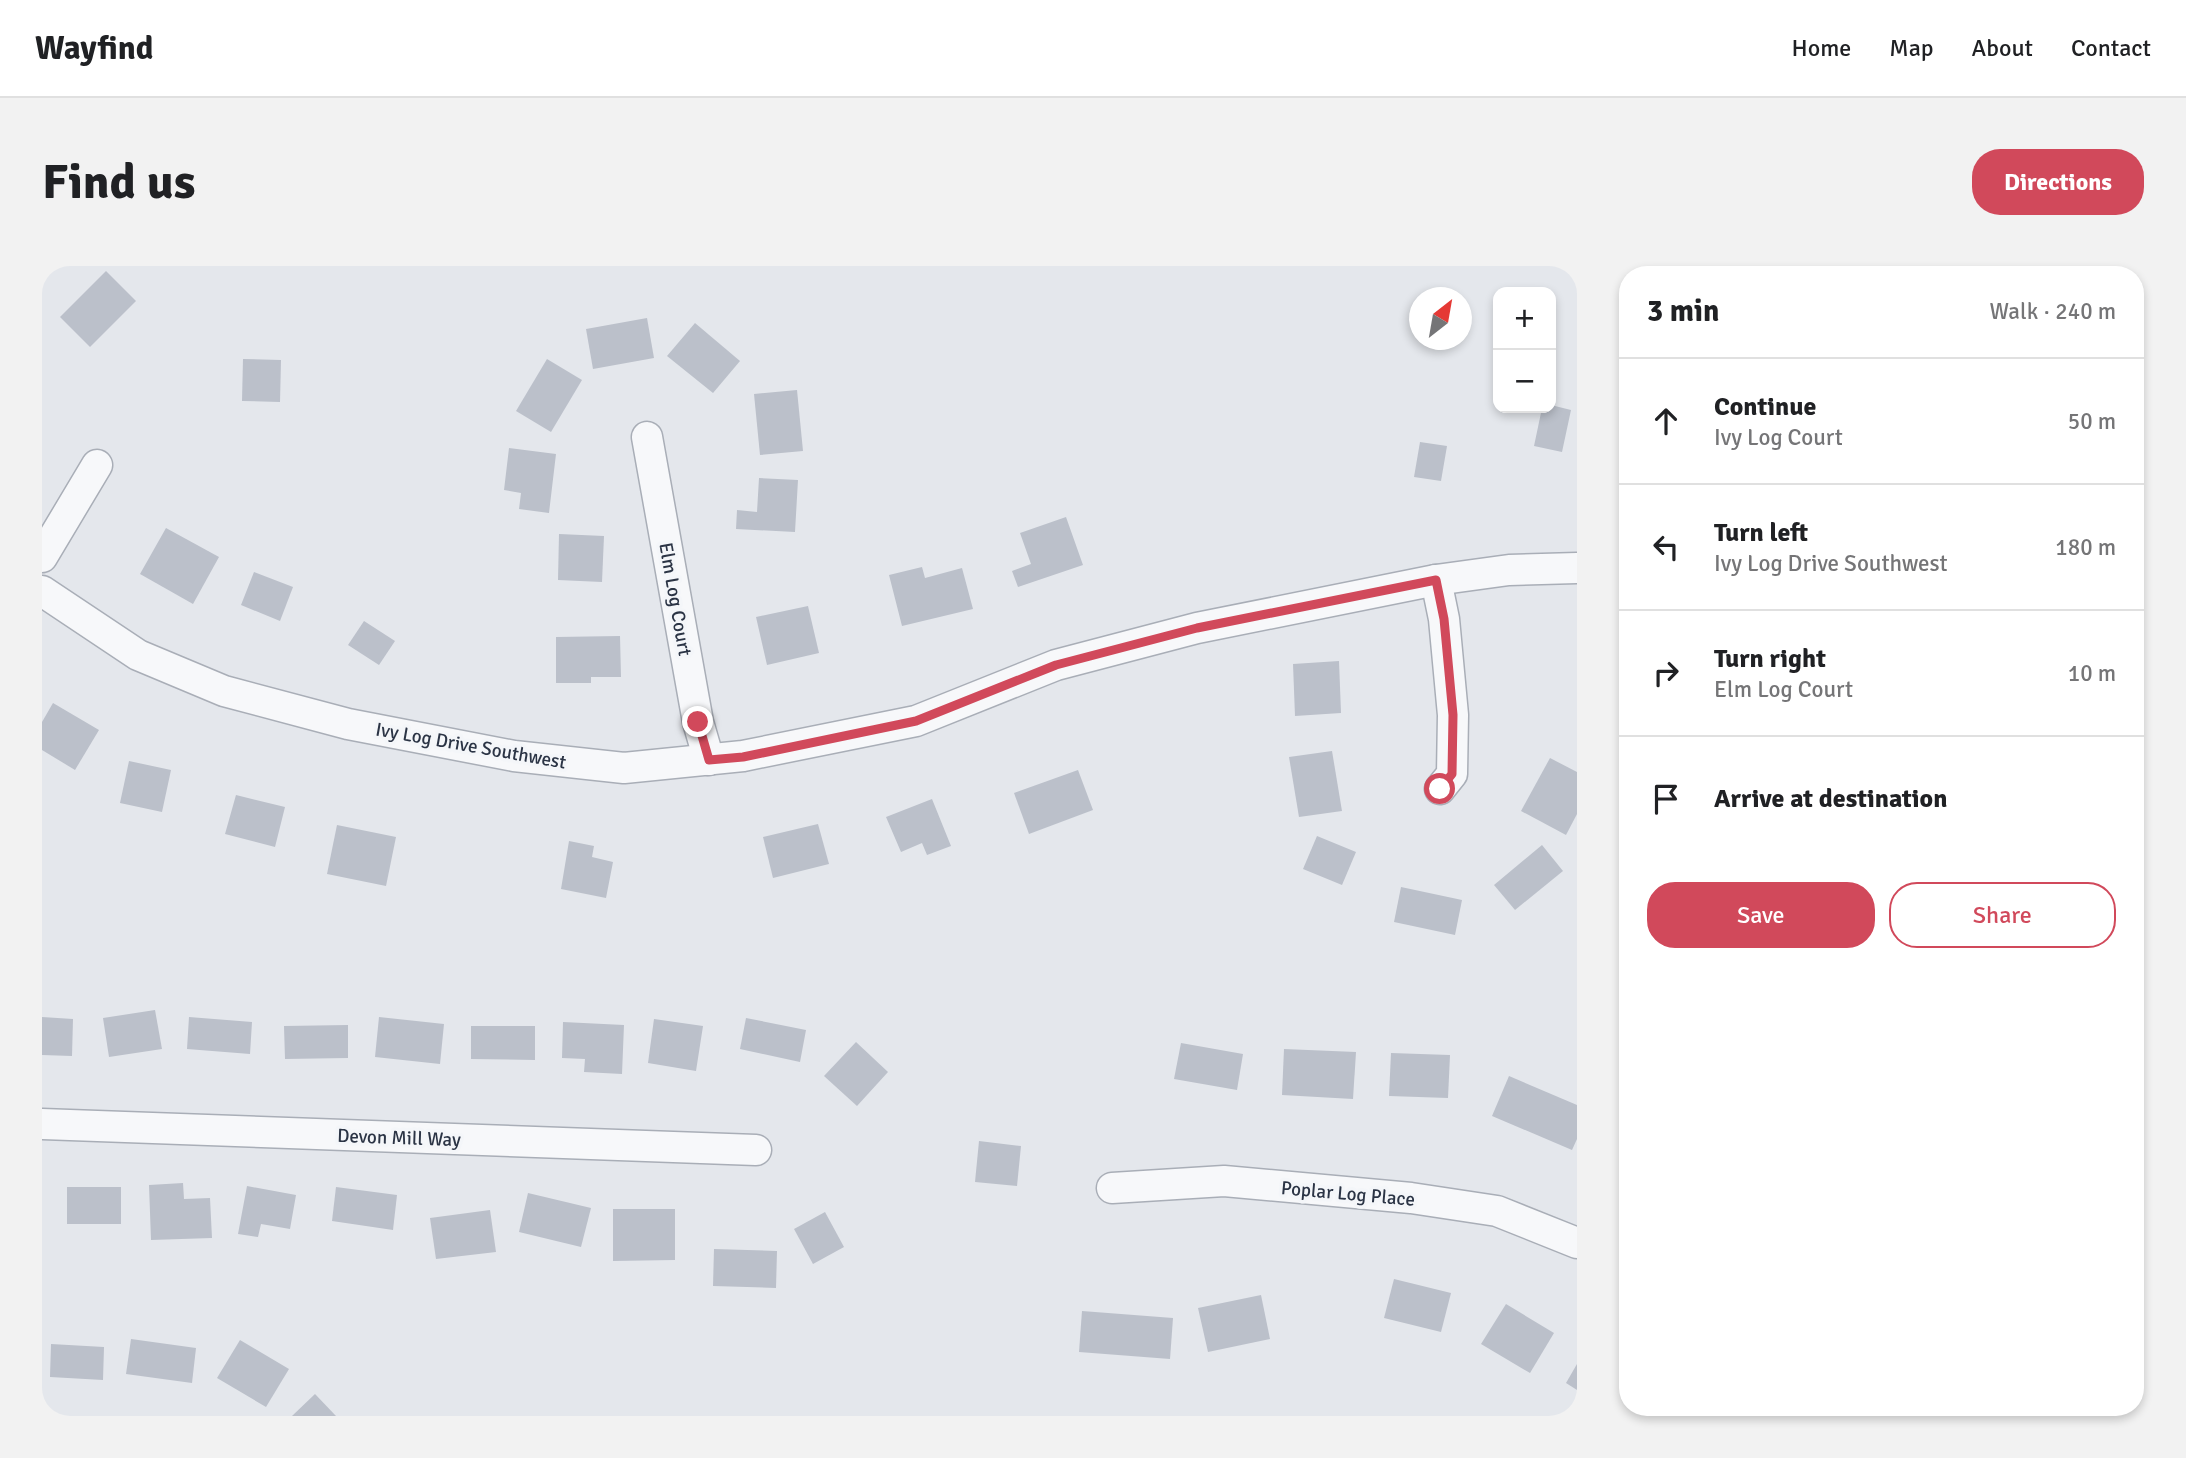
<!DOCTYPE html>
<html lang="en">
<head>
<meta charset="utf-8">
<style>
	body { margin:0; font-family:Signika,sans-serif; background:#f2f2f2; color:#202124 }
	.controls { position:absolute; right:21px; top:21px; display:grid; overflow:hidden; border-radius:14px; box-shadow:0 4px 10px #0003 }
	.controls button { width:63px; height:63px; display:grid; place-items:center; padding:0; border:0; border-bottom:2px solid #e0e0e0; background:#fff; color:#202124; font:35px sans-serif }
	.compass { position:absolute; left:1367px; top:21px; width:63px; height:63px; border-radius:50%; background:#fff; box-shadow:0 4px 10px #0003; rotate:31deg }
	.stop { position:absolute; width:21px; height:21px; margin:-16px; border:5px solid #d1495b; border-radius:50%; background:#fff }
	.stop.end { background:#d1495b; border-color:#fff; box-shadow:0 2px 7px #0008 }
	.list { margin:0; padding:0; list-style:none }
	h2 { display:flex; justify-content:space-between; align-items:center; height:91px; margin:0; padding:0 28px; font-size:30px }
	h2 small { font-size:23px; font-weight:400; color:#757577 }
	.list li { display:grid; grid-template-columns:46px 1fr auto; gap:21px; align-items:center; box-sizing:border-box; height:126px; padding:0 28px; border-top:2px solid #e0e0e0 }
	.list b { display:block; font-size:26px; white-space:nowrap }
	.list p { margin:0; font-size:23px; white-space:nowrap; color:#757577 }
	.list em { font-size:23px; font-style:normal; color:#757577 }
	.actions { display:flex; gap:14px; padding:21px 28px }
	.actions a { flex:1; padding:16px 0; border:2px solid #d1495b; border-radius:28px; text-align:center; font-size:24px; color:#d1495b }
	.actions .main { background:#d1495b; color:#fff }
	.icon { flex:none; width:38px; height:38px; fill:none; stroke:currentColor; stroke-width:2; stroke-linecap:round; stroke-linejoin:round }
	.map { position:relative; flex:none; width:1535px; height:1150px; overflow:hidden; border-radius:28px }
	header { display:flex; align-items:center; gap:42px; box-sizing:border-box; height:98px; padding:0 35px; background:#fff; border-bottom:2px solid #e0e0e0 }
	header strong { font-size:33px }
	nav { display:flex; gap:38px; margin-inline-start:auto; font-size:24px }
	.intro { display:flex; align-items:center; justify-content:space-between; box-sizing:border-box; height:168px; padding:0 42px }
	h1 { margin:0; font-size:49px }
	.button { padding:18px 32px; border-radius:28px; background:#d1495b; color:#fff; font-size:24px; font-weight:700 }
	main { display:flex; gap:42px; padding:0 42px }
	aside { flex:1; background:#fff; border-radius:28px; box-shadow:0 4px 10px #0003 }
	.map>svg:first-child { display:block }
	.building { fill:#bbc0ca }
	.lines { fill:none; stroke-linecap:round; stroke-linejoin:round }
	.street-casing { stroke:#a9aeb7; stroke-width:33 }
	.street { stroke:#f7f8fa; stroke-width:30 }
	.route { stroke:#d1495b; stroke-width:9 }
	.labels { text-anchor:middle; stroke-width:7; stroke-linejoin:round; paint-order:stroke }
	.street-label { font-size:19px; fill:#2b3445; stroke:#f4f6f9 }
</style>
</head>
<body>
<header>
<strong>Wayfind</strong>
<nav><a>Home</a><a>Map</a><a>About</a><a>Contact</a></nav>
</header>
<div class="intro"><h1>Find us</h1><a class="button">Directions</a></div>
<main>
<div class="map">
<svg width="1535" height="1150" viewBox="0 0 1535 1150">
	<rect width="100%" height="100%" fill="#e4e7ec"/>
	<g class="building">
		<polygon points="64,5 94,35 48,81 18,51"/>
		<polygon points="605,52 612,92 551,103 544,63"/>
		<polygon points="653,57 698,95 671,127 625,90"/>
		<polygon points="201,93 239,94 238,136 200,135"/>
		<polygon points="505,93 540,114 509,166 474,145"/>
		<polygon points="755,124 761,185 718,189 712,128"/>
		<polygon points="1509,139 1529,144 1520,186 1492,180 1500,142 1509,142"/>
		<polygon points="1378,176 1405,180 1399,215 1372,211"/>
		<polygon points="467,182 514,188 507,247 477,243 479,227 462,224"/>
		<polygon points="717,212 756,214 753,266 694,263 695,244 715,246"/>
		<polygon points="1024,251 1041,299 976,321 970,305 989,298 978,267"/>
		<polygon points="124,262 177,291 151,338 98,308"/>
		<polygon points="517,268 562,270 560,316 516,314"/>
		<polygon points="880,301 883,312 920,302 931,343 860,360 847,309"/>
		<polygon points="212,306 251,321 238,355 199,339"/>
		<polygon points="766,340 777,387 725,399 714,351"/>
		<polygon points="322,355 353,375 337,399 306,379"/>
		<polygon points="578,370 579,411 549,411 549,417 514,417 514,371"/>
		<polygon points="1297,395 1299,447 1253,450 1251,398"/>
		<polygon points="11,437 57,464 33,504 0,484 0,456"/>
		<polygon points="1290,485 1300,545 1257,551 1247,491"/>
		<polygon points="1508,492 1535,506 1535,548 1524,569 1479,545"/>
		<polygon points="87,495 129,504 120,546 78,537"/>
		<polygon points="1036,504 1051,544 987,568 972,527"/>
		<polygon points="194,529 243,541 233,581 183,568"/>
		<polygon points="890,533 909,580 885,589 880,577 859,586 844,551"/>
		<polygon points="776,558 787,598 731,612 721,571"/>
		<polygon points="295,559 354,571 344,620 285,608"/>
		<polygon points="1275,570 1314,586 1300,619 1261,603"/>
		<polygon points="527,575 552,580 550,591 571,596 564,632 519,623"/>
		<polygon points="1500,579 1521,605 1473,644 1452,619"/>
		<polygon points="1359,621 1420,634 1413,669 1352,656"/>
		<polygon points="113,744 120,783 67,791 61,752"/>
		<polygon points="0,751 31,753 30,790 0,789"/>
		<polygon points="147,751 210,756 208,788 145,783"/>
		<polygon points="337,751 402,758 398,798 333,791"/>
		<polygon points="704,752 764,764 758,796 698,783"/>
		<polygon points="612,753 661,760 654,805 606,797"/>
		<polygon points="521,756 582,759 580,808 542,806 543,793 520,792"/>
		<polygon points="306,759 306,792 243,793 242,760"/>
		<polygon points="429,760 493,760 493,794 429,793"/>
		<polygon points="814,776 846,806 815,840 782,810"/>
		<polygon points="1139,777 1201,788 1195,824 1132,813"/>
		<polygon points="1242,783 1314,786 1311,833 1240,829"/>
		<polygon points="1349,787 1408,789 1406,832 1347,830"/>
		<polygon points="1467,810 1535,839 1535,873 1530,884 1450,850"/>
		<polygon points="937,875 979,880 975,920 933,916"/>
		<polygon points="141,917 142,933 168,932 170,972 109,974 107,919"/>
		<polygon points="205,920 254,929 248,963 219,958 216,971 196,968"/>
		<rect x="25" y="921" width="54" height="37"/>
		<polygon points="294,921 355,929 351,964 290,955"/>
		<polygon points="486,927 549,942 539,981 477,966"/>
		<polygon points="571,943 633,943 633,994 571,995"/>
		<polygon points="448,944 454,986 394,993 388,952"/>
		<polygon points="783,946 802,981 771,998 752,963"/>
		<polygon points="672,983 735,985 734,1022 671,1020"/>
		<polygon points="1352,1013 1409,1027 1399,1066 1342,1052"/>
		<polygon points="1219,1029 1228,1073 1166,1086 1156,1042"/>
		<polygon points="1464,1038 1512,1067 1488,1107 1439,1078"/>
		<polygon points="1040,1045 1131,1052 1128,1093 1037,1086"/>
		<polygon points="89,1073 154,1082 150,1117 84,1108"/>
		<polygon points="198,1074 247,1103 224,1141 175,1112"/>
		<polygon points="9,1078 62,1081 61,1114 8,1111"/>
		<polygon points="1535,1098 1535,1124 1524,1117"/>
		<polygon points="273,1128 294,1150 250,1150"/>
	</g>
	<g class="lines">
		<g class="street-casing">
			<g id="street">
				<polyline points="605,171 656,456 667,494"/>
				<polyline points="0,291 55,199"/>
				<polyline points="1394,314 1402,353 1411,449 1410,508 1398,523"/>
				<polyline points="0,325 96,389 182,425 306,458 472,490 582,502 701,490 874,455 1014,399 1155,362 1394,314 1467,304 1535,302"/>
				<polyline points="0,858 714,884"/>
				<polyline points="1070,922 1182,915 1369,932 1455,945 1535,977"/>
			</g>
		</g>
		<use href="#street" class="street"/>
	</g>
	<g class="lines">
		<polyline class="route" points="656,456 667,494 701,491 874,455 1014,399 1155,362 1394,314 1402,353 1411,449 1410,508 1398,523"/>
	</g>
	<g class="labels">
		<g class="street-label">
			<text transform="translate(634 333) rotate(80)" y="7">Elm Log Court</text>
			<text transform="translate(429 479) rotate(10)" y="7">Ivy Log Drive Southwest</text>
			<text transform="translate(357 871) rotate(2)" y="7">Devon Mill Way</text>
			<text transform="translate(1306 927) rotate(5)" y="7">Poplar Log Place</text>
		</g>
	</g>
</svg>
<div class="controls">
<button>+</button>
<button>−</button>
</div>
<svg class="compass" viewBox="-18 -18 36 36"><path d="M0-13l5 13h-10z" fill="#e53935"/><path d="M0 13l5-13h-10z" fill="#757577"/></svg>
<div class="stop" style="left:1398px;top:523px"></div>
<div class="stop end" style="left:656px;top:456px"></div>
</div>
<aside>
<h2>3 min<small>Walk · 240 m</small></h2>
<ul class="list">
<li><svg class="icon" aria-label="ahead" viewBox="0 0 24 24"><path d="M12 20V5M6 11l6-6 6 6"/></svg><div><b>Continue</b><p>Ivy Log Court</p></div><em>50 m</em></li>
<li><svg class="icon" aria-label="left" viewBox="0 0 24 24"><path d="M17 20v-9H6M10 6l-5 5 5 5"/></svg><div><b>Turn left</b><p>Ivy Log Drive Southwest</p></div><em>180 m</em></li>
<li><svg class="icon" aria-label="right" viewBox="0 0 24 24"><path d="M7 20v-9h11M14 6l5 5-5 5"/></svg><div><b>Turn right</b><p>Elm Log Court</p></div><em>10 m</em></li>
<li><svg class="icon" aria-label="arrive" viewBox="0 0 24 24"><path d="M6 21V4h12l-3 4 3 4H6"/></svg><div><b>Arrive at destination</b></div></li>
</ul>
<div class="actions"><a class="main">Save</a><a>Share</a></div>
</aside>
</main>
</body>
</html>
